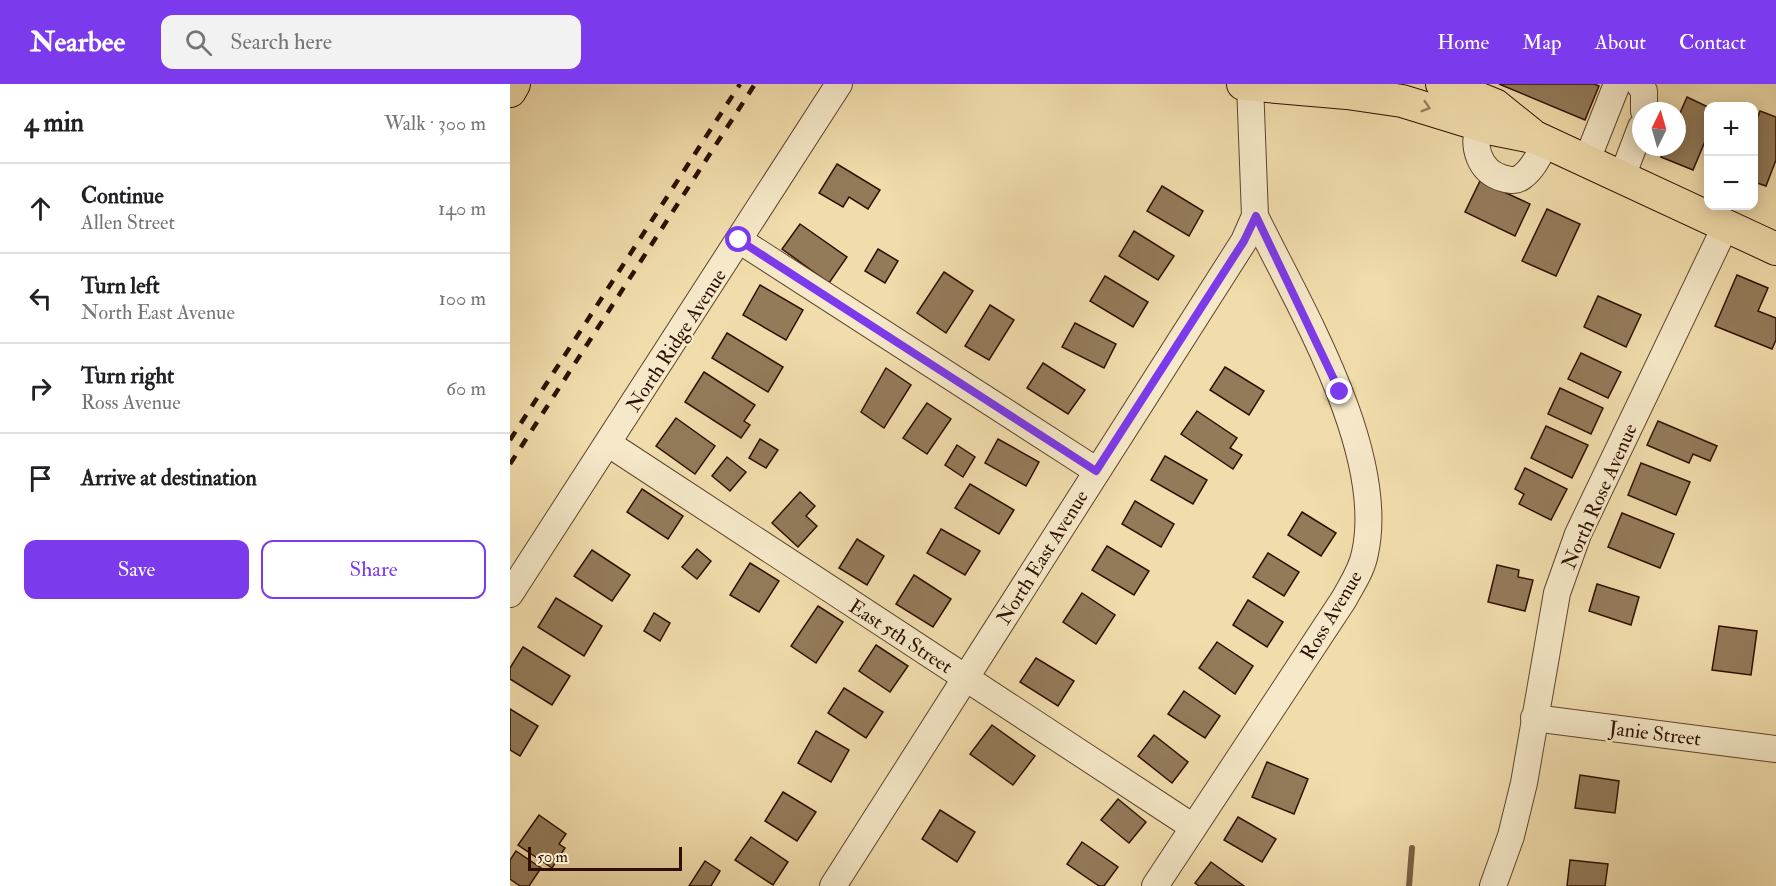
<!DOCTYPE html>
<html lang="en">
<head>
<meta charset="utf-8">
<style>
	body { margin:0; font-family:"IM FELL Double Pica",serif; background:#f2f2f2; color:#202124 }
	.controls { position:absolute; right:18px; top:18px; display:grid; overflow:hidden; border-radius:12px; box-shadow:0 3px 15px #0003 }
	.controls button { width:54px; height:54px; display:grid; place-items:center; padding:0; border:0; border-bottom:2px solid #e0e0e0; background:#fff; color:#202124; font:30px sans-serif }
	.compass { position:absolute; left:1122px; top:18px; width:54px; height:54px; border-radius:50%; background:#fff; box-shadow:0 3px 15px #0003; rotate:5deg }
	.scale { position:absolute; left:18px; bottom:15px; width:154px; box-sizing:border-box; padding-left:6px; border:3px solid #2d1001; border-top:0; font-size:16px; line-height:21px; white-space:nowrap; color:#2d1001; -webkit-text-stroke:4px #f6e9c9; paint-order:stroke }
	.stop { position:absolute; width:18px; height:18px; margin:-14px; border:4px solid #7c3aed; border-radius:50%; background:#fff }
	.stop.end { background:#7c3aed; border-color:#fff; box-shadow:0 2px 6px #0008 }
	.list { margin:0; padding:0; list-style:none }
	h2 { display:flex; justify-content:space-between; align-items:center; height:78px; margin:0; padding:0 24px; font-size:26px }
	h2 small { font-size:20px; font-weight:400; color:#757577 }
	.list li { display:grid; grid-template-columns:39px 1fr auto; gap:18px; align-items:center; box-sizing:border-box; height:90px; padding:0 24px; border-top:2px solid #e0e0e0 }
	.list b { display:block; font-size:22px; white-space:nowrap }
	.list p { margin:0; font-size:20px; white-space:nowrap; color:#757577 }
	.list em { font-size:20px; font-style:normal; color:#757577 }
	.actions { display:flex; gap:12px; padding:18px 24px }
	.actions a { flex:1; padding:14px 0; border:2px solid #7c3aed; border-radius:12px; text-align:center; font-size:21px; color:#7c3aed }
	.actions .main { background:#7c3aed; color:#fff }
	.icon { flex:none; width:33px; height:33px; fill:none; stroke:currentColor; stroke-width:2; stroke-linecap:round; stroke-linejoin:round }
	.map { position:relative; flex:none; width:1266px; height:802px; overflow:hidden }
	header { display:flex; align-items:center; gap:36px; box-sizing:border-box; height:84px; padding:0 30px; background:#7c3aed; color:#fff }
	header strong { font-size:28px }
	nav { display:flex; gap:33px; margin-inline-start:auto; font-size:21px }
	.search { width:420px; height:54px; background:#f2f2f2; display:flex; align-items:center; gap:15px; box-sizing:border-box; padding:0 21px; border-radius:12px; color:#757577; font-size:22px }
	main { display:flex }
	aside { flex:1; background:#fff }
	.map>svg:first-child { display:block }
	.lines { fill:none; stroke-linecap:round; stroke-linejoin:round }
	.stream { stroke:#7a6145; stroke-width:6 }
	.building { fill:#937b5a; stroke:#2d1001; stroke-width:1.5 }
	.minor-casing { stroke:#5e432c; stroke-width:28 }
	.major-casing { stroke:#2d1001; stroke-width:34 }
	.minor { stroke:#f6e9c9; stroke-width:26 }
	.major { stroke:#f1ddac; stroke-width:32 }
	.rail { stroke:#2d1001; stroke-width:4.5; stroke-dasharray:10 10; stroke-linecap:butt }
	.oneway { stroke:#99815f }
	.route { stroke:#7c3aed; stroke-width:8 }
	.labels { text-anchor:middle; stroke-width:5; stroke-linejoin:round; paint-order:stroke }
	.street-label { font-size:20px; fill:#2d1001; stroke:#f6e9c9 }
</style>
</head>
<body>
<header>
<strong>Nearbee</strong>
<div class="search"><svg class="icon" aria-label="search" viewBox="0 0 24 24"><circle cx="10" cy="10" r="6"/><path d="M15 15l6 6"/></svg>Search here</div>
<nav><a>Home</a><a>Map</a><a>About</a><a>Contact</a></nav>
</header>
<main>
<aside>
<h2>4 min<small>Walk · 300 m</small></h2>
<ul class="list">
<li><svg class="icon" aria-label="ahead" viewBox="0 0 24 24"><path d="M12 20V5M6 11l6-6 6 6"/></svg><div><b>Continue</b><p>Allen Street</p></div><em>140 m</em></li>
<li><svg class="icon" aria-label="left" viewBox="0 0 24 24"><path d="M17 20v-9H6M10 6l-5 5 5 5"/></svg><div><b>Turn left</b><p>North East Avenue</p></div><em>100 m</em></li>
<li><svg class="icon" aria-label="right" viewBox="0 0 24 24"><path d="M7 20v-9h11M14 6l5 5-5 5"/></svg><div><b>Turn right</b><p>Ross Avenue</p></div><em>60 m</em></li>
<li><svg class="icon" aria-label="arrive" viewBox="0 0 24 24"><path d="M6 21V4h12l-3 4 3 4H6"/></svg><div><b>Arrive at destination</b></div></li>
</ul>
<div class="actions"><a class="main">Save</a><a>Share</a></div>
</aside>
<div class="map">
<svg width="1266" height="802" viewBox="0 0 1266 802">
	<rect width="100%" height="100%" fill="#f1ddac"/>
	<filter id="stains"><feTurbulence type="fractalNoise" baseFrequency=".00333" numOctaves="4"/><feColorMatrix values="0 0 0 0 .2 0 0 0 0 .09 0 0 0 0 .02 0 0 0 .5 -.17"/></filter>
	<radialGradient id="worn" r=".72"><stop offset=".6" stop-color="#630" stop-opacity="0"/><stop offset="1" stop-color="#630" stop-opacity=".3"/></radialGradient>
	<g class="lines">
		<polyline class="stream" points="899,802 902,764"/>
	</g>
	<g class="building">
		<polygon points="989,0 1084,0 1089,2 1075,36"/>
		<polygon points="1177,13 1198,23 1198,50 1183,86 1151,73 1156,63 1167,63 1167,36"/>
		<polygon points="1250,27 1266,33 1266,76 1256,102 1244,98 1244,43"/>
		<polygon points="327,80 370,106 358,125 339,113 333,123 309,109"/>
		<polygon points="970,97 1020,120 1005,152 955,128"/>
		<polygon points="652,102 693,127 679,152 637,127"/>
		<polygon points="1037,125 1070,140 1046,192 1012,177"/>
		<polygon points="290,140 337,173 319,199 272,165"/>
		<polygon points="624,147 664,172 648,196 609,172"/>
		<polygon points="368,165 388,177 375,199 355,187"/>
		<polygon points="434,188 463,207 436,249 407,229"/>
		<polygon points="1227,191 1258,204 1248,227 1266,234 1266,256 1262,265 1205,242"/>
		<polygon points="595,192 638,218 623,243 580,217"/>
		<polygon points="250,201 293,226 276,256 233,231"/>
		<polygon points="1088,212 1131,231 1116,263 1074,243"/>
		<polygon points="480,221 504,236 479,276 455,262"/>
		<polygon points="565,239 606,260 594,284 552,263"/>
		<polygon points="217,249 273,283 258,308 202,274"/>
		<polygon points="1071,269 1111,288 1098,314 1058,295"/>
		<polygon points="533,279 575,306 558,330 517,304"/>
		<polygon points="715,283 754,307 739,331 700,306"/>
		<polygon points="376,284 401,301 374,344 351,328"/>
		<polygon points="194,288 245,321 234,337 240,341 231,354 175,318"/>
		<polygon points="1050,304 1093,324 1081,350 1038,330"/>
		<polygon points="417,319 441,335 417,370 393,354"/>
		<polygon points="687,327 727,354 720,364 732,371 723,385 671,350"/>
		<polygon points="166,334 205,362 185,390 146,362"/>
		<polygon points="1148,337 1207,362 1200,377 1183,370 1179,379 1137,361"/>
		<polygon points="1036,342 1078,361 1062,394 1021,374"/>
		<polygon points="250,355 268,366 256,384 239,374"/>
		<polygon points="488,355 529,378 516,402 475,379"/>
		<polygon points="447,361 465,373 453,393 435,381"/>
		<polygon points="655,372 697,396 683,420 641,396"/>
		<polygon points="217,373 236,388 220,407 202,392"/>
		<polygon points="1131,379 1180,398 1166,431 1118,411"/>
		<polygon points="1015,384 1057,405 1041,436 1009,420 1014,410 1005,405"/>
		<polygon points="460,400 504,426 489,450 445,424"/>
		<polygon points="132,405 173,432 158,455 117,428"/>
		<polygon points="290,408 305,422 296,432 307,442 288,463 262,439"/>
		<polygon points="625,417 664,440 651,463 612,440"/>
		<polygon points="792,428 826,449 811,472 778,451"/>
		<polygon points="1112,429 1164,450 1150,484 1098,463"/>
		<polygon points="431,445 470,467 455,491 417,469"/>
		<polygon points="347,455 374,472 357,501 329,484"/>
		<polygon points="597,462 639,487 624,511 582,486"/>
		<polygon points="187,465 201,477 187,495 172,483"/>
		<polygon points="82,466 120,491 102,517 64,492"/>
		<polygon points="758,469 789,488 774,512 743,493"/>
		<polygon points="240,479 269,497 249,528 220,511"/>
		<polygon points="987,481 1009,486 1008,493 1023,496 1015,527 978,518"/>
		<polygon points="404,491 441,515 423,543 386,520"/>
		<polygon points="1087,500 1129,513 1121,541 1079,527"/>
		<polygon points="572,509 605,531 586,560 553,538"/>
		<polygon points="46,514 92,542 74,572 28,543"/>
		<polygon points="738,516 773,538 757,563 723,541"/>
		<polygon points="308,522 333,538 306,579 281,562"/>
		<polygon points="144,529 160,539 150,557 134,547"/>
		<polygon points="1209,542 1247,547 1241,591 1202,586"/>
		<polygon points="707,558 743,582 725,610 689,584"/>
		<polygon points="366,561 398,582 380,608 349,587"/>
		<polygon points="13,563 60,592 42,621 0,595 0,584"/>
		<polygon points="526,574 564,597 548,622 510,598"/>
		<polygon points="334,604 373,628 356,654 318,629"/>
		<polygon points="674,607 710,632 695,654 658,630"/>
		<polygon points="0,625 28,642 10,672 0,666"/>
		<polygon points="482,641 525,672 503,701 460,670"/>
		<polygon points="306,647 339,666 321,698 288,679"/>
		<polygon points="644,651 678,678 662,699 628,672"/>
		<polygon points="757,678 798,695 784,730 742,713"/>
		<polygon points="1070,691 1109,697 1105,729 1065,724"/>
		<polygon points="273,708 306,728 287,757 255,737"/>
		<polygon points="608,715 636,738 619,759 591,736"/>
		<polygon points="430,726 465,748 447,778 412,755"/>
		<polygon points="29,731 56,750 49,760 55,764 42,784 8,761"/>
		<polygon points="728,733 766,755 752,778 714,756"/>
		<polygon points="241,753 278,778 263,801 225,776"/>
		<polygon points="572,758 608,783 594,802 589,802 557,780"/>
		<polygon points="6,767 31,784 19,802 10,802 0,795 0,776"/>
		<polygon points="1060,776 1098,780 1095,802 1057,802"/>
		<polygon points="195,777 210,787 201,802 179,802"/>
		<polygon points="701,778 734,802 689,802 685,799"/>
	</g>
	<g class="lines">
		<g class="minor-casing">
			<g id="minor">
				<polyline points="1129,0 1134,7 1134,27"/>
				<path d="M969,41C962,62 969,87 992,94C1000,96 1006,98 1013,92C1024,84 1030,69 1037,57"/>
				<polyline points="1077,76 1107,0"/>
				<polyline points="1112,93 1131,43"/>
				<polyline points="229,156 587,387"/>
				<polyline points="99,360 683,743"/>
				<polyline points="0,510 329,0"/>
				<polyline points="1024,634 1266,665"/>
				<polyline points="323,802 734,157 745,132 740,0"/>
				<path d="M645,802L834,515C842,500 852,486 855,469C877,367 789,222 745,132"/>
				<polyline points="983,802 1001,752 1014,699 1047,509 1068,450 1216,141"/>
			</g>
		</g>
		<g class="major-casing">
			<g id="major">
				<polyline points="733,0 837,9 892,17 983,45 1027,54 1266,165"/>
				<polyline points="932,0 985,21 1021,50"/>
				<polyline points="0,7 4,0"/>
			</g>
		</g>
		<use href="#minor" class="minor"/>
		<use href="#major" class="major"/>
		<g class="rail">
			<polyline points="0,356 230,0"/>
			<polyline points="0,380 245,0"/>
		</g>
	</g>
	<defs><path id="oneway-chevron" d="M-2-3.5L2.5 0L-2 3.5" fill="none" stroke-width="1.6" stroke-linecap="round" stroke-linejoin="round" transform="scale(1.5)"/></defs>
	<use class="oneway" href="#oneway-chevron" transform="translate(916 23) rotate(17)"/>
	<g class="lines">
		<polyline class="route" points="229,156 586,387 734,157 746,132 830,308"/>
	</g>
	<g class="labels">
		<g class="street-label">
			<text transform="translate(166 256) rotate(-57)" y="7">North Ridge Avenue</text>
			<text transform="translate(1089 412) rotate(-66)" y="7">North Rose Avenue</text>
			<text transform="translate(532 473) rotate(-58)" y="7">North East Avenue</text>
			<text transform="translate(821 531) rotate(-59)" y="7">Ross Avenue</text>
			<text transform="translate(391 552) rotate(33)" y="7">East 5th Street</text>
			<text transform="translate(1145 649) rotate(7)" y="7">Janie Street</text>
		</g>
	</g>
	<rect width="100%" height="100%" filter="url(#stains)"/>
	<rect width="100%" height="100%" fill="url(#worn)"/>
</svg>
<div class="controls">
<button>+</button>
<button>−</button>
</div>
<svg class="compass" viewBox="-18 -18 36 36"><path d="M0-13l5 13h-10z" fill="#e53935"/><path d="M0 13l5-13h-10z" fill="#757577"/></svg>
<div class="scale">50 m</div>
<div class="stop" style="left:229px;top:156px"></div>
<div class="stop end" style="left:830px;top:308px"></div>
</div>
</main>
</body>
</html>
